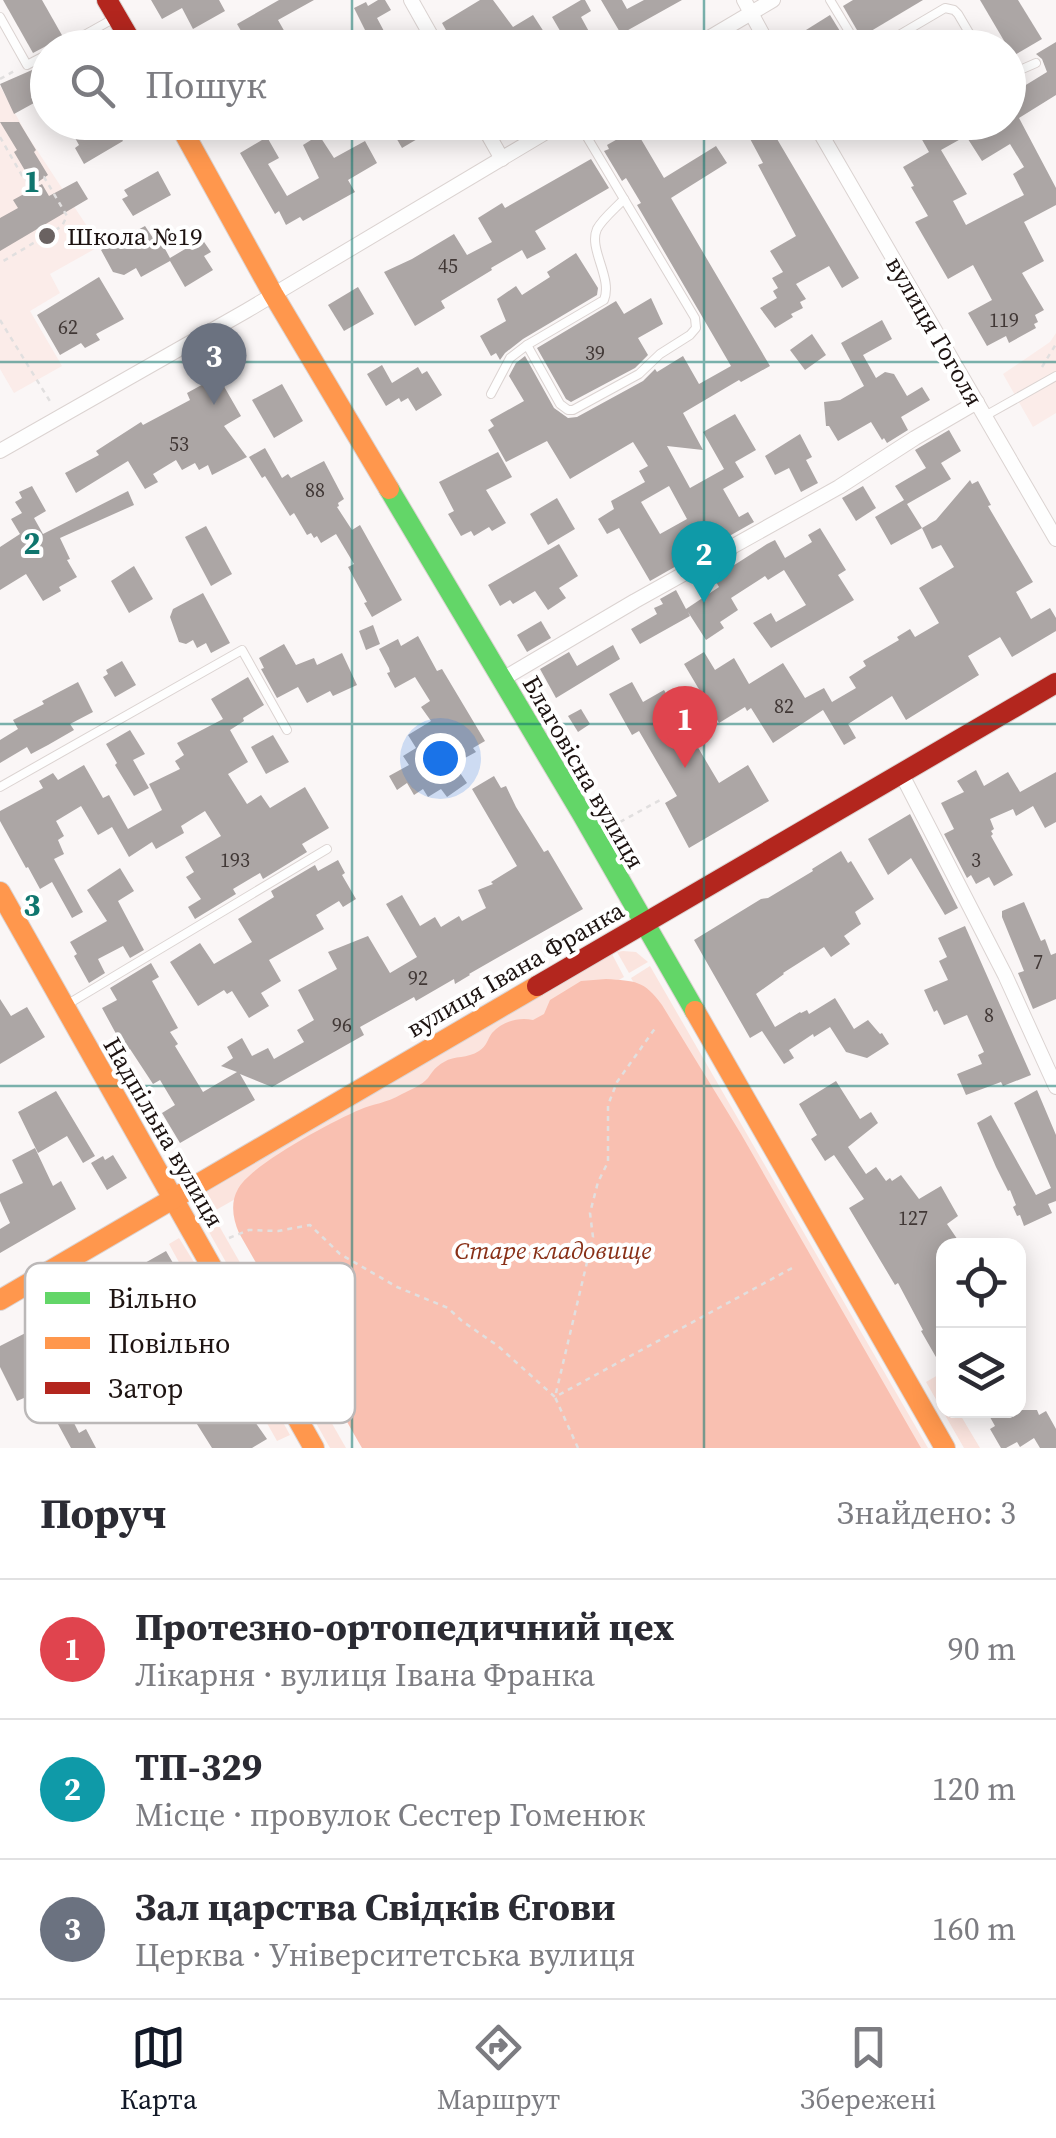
<!DOCTYPE html>
<html lang="uk">
<head>
<meta charset="utf-8">
<style>
	body { margin:0; font-family:"Source Serif 4",serif; background:#f7f7f7; color:#2b2b33 }
	.controls { position:absolute; right:30px; bottom:30px; display:grid; overflow:hidden; border-radius:20px; box-shadow:0 5px 25px #0003 }
	.controls button { width:90px; height:90px; display:grid; place-items:center; padding:0; border:0; border-bottom:2px solid #e1e1e2; background:#fff; color:#2b2b33; font:50px sans-serif }
	.you { position:absolute; left:440px; top:758px; width:35px; height:35px; margin:-25px; border:8px solid #fff; border-radius:50%; background:#1a73e8; box-shadow:0 0 0 15px #1a73e833 }
	.badge { display:grid; place-items:center; width:65px; height:65px; border-radius:50%; background:#111827; color:#fff; font-size:32px; font-weight:700 }
	.pin { position:absolute; translate:-50% -82px; filter:drop-shadow(0 2px 5px #0008) }
	.pin::after { content:''; position:absolute; top:52px; width:35px; height:30px; background:inherit; clip-path:polygon(0 0,100% 0,50% 100%) }
	.list { margin:0; padding:0; list-style:none }
	h2 { display:flex; justify-content:space-between; align-items:center; height:130px; margin:0; padding:0 40px; font-size:42px }
	h2 small { font-size:32px; font-weight:400; color:#7c7c81 }
	.list li { display:grid; grid-template-columns:65px 1fr auto; gap:30px; align-items:center; box-sizing:border-box; height:140px; padding:0 40px; border-top:2px solid #e1e1e2 }
	.list b { display:block; font-size:38px; white-space:nowrap }
	.list p { margin:0; font-size:32px; white-space:nowrap; color:#7c7c81 }
	.list em { font-size:32px; font-style:normal; color:#7c7c81 }
	.icon { flex:none; width:55px; height:55px; fill:none; stroke:currentColor; stroke-width:2; stroke-linecap:round; stroke-linejoin:round }
	.map { position:relative; flex:none; width:1056px; height:1448px; overflow:hidden }
	.search { position:absolute; background:#fff; box-shadow:0 5px 25px #0003; left:30px; right:30px; top:30px; height:110px; display:flex; align-items:center; gap:25px; box-sizing:border-box; padding:0 35px; border-radius:55px; color:#7c7c81; font-size:38px }
	.sheet { height:550px; background:#fff }
	nav { display:flex; justify-content:space-around; align-items:center; box-sizing:border-box; height:140px; border-top:2px solid #e1e1e2; background:#fff; font-size:28px; color:#7c7c81 }
	nav a { display:grid; justify-items:center; gap:5px }
	nav .on { color:#111827 }
	.map>svg:first-child { display:block }
	.built { fill:#fbece9 }
	.green { fill:#fbe4de }
	.forest { fill:#f9c0b1 }
	.building { fill:#aca6a5; fill-rule:evenodd }
	.lines { fill:none; stroke-linecap:round; stroke-linejoin:round }
	.lane-casing { stroke:#dbd3d1; stroke-width:10 }
	.street-casing { stroke:#dbd3d1; stroke-width:16 }
	.fast-casing { stroke:#dbd3d1; stroke-width:22 }
	.slow-casing { stroke:#dbd3d1; stroke-width:22 }
	.jam-casing { stroke:#dbd3d1; stroke-width:22 }
	.path { stroke:#e1dfdf; stroke-width:2.5; stroke-dasharray:5 5; stroke-linecap:butt }
	.lane { stroke:#fefefe; stroke-width:8 }
	.street { stroke:#fefefe; stroke-width:14 }
	.fast { stroke:#63d668; stroke-width:20 }
	.slow { stroke:#ff974d; stroke-width:20 }
	.jam { stroke:#b3261e; stroke-width:20 }
	.grid { fill:none; stroke:#0f766e; stroke-width:2.5; stroke-opacity:0.55 }
	.poi-dot { fill:#6a6261; stroke:#fff; stroke-width:4 }
	.labels { text-anchor:middle; stroke-width:8; stroke-linejoin:round; paint-order:stroke }
	.number-label { font-size:20px; fill:#413836 }
	.poi-label { font-size:25px; fill:#1d1311; stroke:#fff; text-anchor:start }
	.street-label { font-size:25px; fill:#1d1311; stroke:#fff }
	.park-label { font-size:25px; font-style:italic; fill:#893017; stroke:#fff }
	.key { fill:#fff; stroke:#bbb8b8; stroke-width:2.5 }
	.key-label { font-size:28px; fill:#1d1311 }
	.grid-label { font-size:32px; text-anchor:middle; font-weight:bold; fill:#0f766e; stroke:#fff; stroke-width:8; stroke-linejoin:round; paint-order:stroke }
</style>
</head>
<body>
<div class="map">
<svg width="1056" height="1448" viewBox="0 0 1056 1448">
	<rect width="100%" height="100%" fill="#faf6f6"/>
	<g class="built">
		<polygon points="0,86 27,135 100,246 50,274 60,293 30,311 62,366 14,393 0,369"/>
		<polygon points="1056,333 1056,413 1033,427 1003,374 1050,342"/>
	</g>
	<g class="green">
		<polygon points="623,951 636,952 648,962 629,973 617,952"/>
		<polygon points="612,954 624,977 216,1210 205,1191"/>
		<polygon points="650,966 928,1448 903,1448 631,978"/>
		<polygon points="214,1217 346,1448 330,1448 204,1223"/>
		<polygon points="179,1238 197,1267 190,1272 197,1285 205,1282 259,1378 246,1385 169,1244"/>
		<polygon points="938,1375 943,1384 944,1410 958,1411 980,1448 964,1448 926,1382"/>
		<polygon points="262,1384 290,1435 277,1441 249,1391"/>
	</g>
	<path class="forest" d="M606,979C635,981 644,980 662,1005L741,1134L921,1448H362L239,1233C233,1219 230,1203 238,1189C250,1165 333,1121 359,1110C374,1103 385,1104 402,1094C410,1090 422,1085 428,1078C433,1071 435,1067 444,1062C455,1055 467,1059 479,1051C487,1046 487,1040 492,1033C503,1021 519,1017 533,1020L544,1014L550,1000L581,981Z"/>
	<g class="building">
		<polygon points="3,0 42,0 63,37 33,53"/>
		<polygon points="151,0 219,0 225,11 193,29 182,8 162,19"/>
		<polygon points="279,0 314,0 278,20 294,48 251,48 237,24"/>
		<polygon points="378,0 385,0 391,10 377,18 393,48 349,48 368,36 354,8 366,2 368,6"/>
		<polygon points="480,0 493,0 513,27 533,15 544,32 517,48 456,48 442,23"/>
		<polygon points="581,0 585,0 591,11 581,17 592,37 588,39 593,48 574,48 570,39 566,41 552,17"/>
		<polygon points="601,0 622,0 627,9 644,0 682,0 621,34"/>
		<polygon points="853,0 923,0 861,37 843,6"/>
		<polygon points="980,0 1018,0 1042,39 1013,56"/>
		<polygon points="830,15 848,44 842,48 816,48 806,30"/>
		<path d="M1056,42V95L1019,118L1056,188V205L1024,222L1044,261L1022,273L1044,310L1035,315L1038,322L1034,324L1036,328L1009,343L1006,336L987,346L968,313L992,300L973,265L948,279L915,222L928,216L911,187L914,186L903,167L929,152L912,122H966L971,131L985,122H1008V96L1047,72L1042,59L1036,54ZM966,136L982,161L1010,144L1024,167L1013,174L1024,195L966,225L953,201L967,194L941,150Z"/>
		<polygon points="48,63 48,87 31,97 34,103 14,114 0,84"/>
		<polygon points="0,122 19,122 36,150 34,152 48,175 38,182 31,172 27,174 14,152 17,150"/>
		<polygon points="66,122 112,122 123,141 84,164 75,148 79,145"/>
		<polygon points="387,122 446,122 402,148"/>
		<polygon points="741,122 767,122 859,278 842,288 829,266 796,284 806,299 800,302 803,308 791,314 793,317 775,328 760,308 777,298 773,291 778,288 772,278 783,272 770,251 796,236 758,165 763,163"/>
		<path d="M635,129L664,178L716,146L727,163L671,198L770,366L741,382L739,380L683,413L703,450L667,446L690,488L724,469L703,432L735,414L756,450L735,462L744,477L723,489L739,517L748,512L754,522L650,581L619,528L607,534L598,519L614,509L611,501L645,482L639,471L648,466L633,442L570,479L547,441L506,462L488,430L494,426L490,420L524,401L509,376L516,363L525,356L554,408L568,418L577,417L643,381L655,369L657,372L683,356L699,384L731,366L637,205L641,203L626,178L622,181L604,151L609,149L607,145ZM669,486L687,519L660,534L641,502Z"/>
		<polygon points="319,135 334,158 365,141 377,163 348,180 355,192 303,221 300,217 286,225 279,211 275,214 240,153 267,137 279,158 268,164 287,196 319,178 303,145"/>
		<polygon points="591,159 609,188 535,231 546,249 527,259 522,250 491,268 492,270 441,301 445,308 415,326 384,272 412,259 454,234 467,255 492,242 478,218 502,203 505,208"/>
		<polygon points="158,171 171,195 133,216 122,199 128,196 124,190"/>
		<polygon points="77,181 88,199 0,251 0,218 18,208 13,200 42,184 49,196"/>
		<polygon points="145,226 153,238 158,236 170,258 202,239 211,252 204,256 213,270 185,287 170,261 141,277 136,268 124,275 113,272 101,250"/>
		<polygon points="576,253 598,288 597,295 523,339 505,353 500,360 496,353 491,356 480,336 506,321 497,299 516,286 522,295 550,277 547,272"/>
		<polygon points="99,277 124,319 96,334 100,340 85,348 81,343 60,355 37,315"/>
		<polygon points="358,287 374,314 344,331 328,305"/>
		<polygon points="651,298 663,324 638,338 648,355 635,368 571,402 566,399 537,348 616,301 624,314"/>
		<polygon points="882,320 892,339 863,355 876,378 885,372 894,374 907,396 922,387 930,400 901,417 908,430 887,443 884,438 882,440 871,422 838,441 829,426 826,426 824,402 840,400 864,386 841,343"/>
		<polygon points="812,334 826,355 805,370 790,350"/>
		<polygon points="382,365 392,383 418,367 422,374 427,371 442,395 416,411 408,398 401,402 399,398 386,406 367,374"/>
		<polygon points="218,376 241,416 224,426 247,457 212,475 208,465 199,470 195,463 182,470 176,460 153,474 158,482 145,489 128,461 76,493 65,473 99,455 96,451 141,422 143,425 190,400 187,393"/>
		<polygon points="282,384 303,421 274,438 252,400"/>
		<polygon points="949,430 961,451 941,463 951,479 907,504 922,528 891,545 875,517 904,500 895,486 926,468 915,450"/>
		<polygon points="800,434 812,457 806,460 818,483 801,492 789,468 775,475 765,456"/>
		<polygon points="265,448 282,478 288,474 291,478 324,461 344,499 338,503 339,506 337,507 352,530 360,525 402,600 372,617 364,603 367,602 348,567 354,564 336,534 321,543 317,536 314,538 311,533 307,535 294,513 290,516 265,476 262,478 249,457"/>
		<polygon points="498,452 512,477 486,490 506,523 492,531 489,527 474,536 471,531 461,536 448,514 454,511 439,482"/>
		<polygon points="970,480 972,484 978,481 991,505 988,506 1033,582 1016,592 1031,619 1050,608 1056,618 1056,631 1012,657 1000,637 968,656 979,675 906,720 892,696 848,724 856,738 844,745 823,710 773,743 751,708 747,711 745,707 719,723 684,664 704,652 715,670 734,658 749,684 783,663 805,698 824,688 832,702 856,688 849,677 866,666 863,661 899,640 897,637 910,629 915,637 939,623 919,588 954,567 941,545 932,549 922,528 936,520"/>
		<polygon points="32,486 46,511 34,518 43,534 128,491 134,505 60,538 70,559 67,560 77,577 59,587 61,591 43,601 26,574 0,590 0,547 20,534 11,519 22,513 15,502 22,498 19,492"/>
		<polygon points="863,486 876,508 856,521 842,498"/>
		<polygon points="557,498 575,529 548,545 530,514"/>
		<polygon points="206,526 232,574 211,586 185,537"/>
		<polygon points="820,528 846,570 838,575 854,600 771,648 753,623 771,613 776,622 806,605 784,570 768,580 765,576 731,598 738,610 720,622 724,628 706,640 688,612 690,616 640,644 631,629 657,614 654,608 663,604 660,599 676,590 686,609 719,587 714,578 767,544 775,540 785,558 812,542 808,535"/>
		<polygon points="559,544 578,576 559,588 566,598 548,610 535,591 513,604 510,600 500,606 488,585"/>
		<polygon points="134,566 153,599 129,613 111,581"/>
		<polygon points="203,593 230,643 211,653 206,643 197,648 193,640 186,644 179,642 170,617 173,609"/>
		<polygon points="541,621 551,638 527,652 517,635"/>
		<polygon points="373,625 380,644 366,650 359,631"/>
		<polygon points="418,636 437,671 442,669 485,741 473,748 476,752 454,764 467,783 447,797 441,789 428,797 423,789 414,795 407,783 397,790 389,776 409,765 403,756 416,748 408,735 431,721 421,707 430,701 415,677 395,688 387,673 390,672 389,668 379,649 398,639 401,646"/>
		<polygon points="284,644 296,665 314,658 317,665 342,653 357,685 333,696 330,691 307,703 298,687 277,698 261,669 264,668 259,658"/>
		<polygon points="613,645 620,659 556,698 540,669 569,652 577,666"/>
		<polygon points="122,661 136,685 115,697 103,677 108,674 106,670"/>
		<polygon points="248,677 264,705 243,718 244,721 230,730 248,762 228,774 247,804 261,795 270,808 305,787 329,828 302,844 307,852 263,879 260,873 233,889 236,894 195,919 188,907 201,899 186,877 194,872 185,857 221,836 205,811 181,826 184,833 156,849 152,842 129,857 112,827 98,835 81,806 56,821 64,836 58,840 64,854 54,859 83,912 72,918 52,882 40,889 28,867 26,868 0,821 0,811 43,788 39,781 53,773 58,780 84,765 103,798 109,795 128,829 162,810 149,784 180,769 175,761 184,755 177,743 223,719 211,699"/>
		<polygon points="78,682 93,712 70,724 74,730 48,745 31,754 27,747 0,763 0,740 18,729 13,720 44,704 42,701"/>
		<polygon points="632,682 643,702 664,690 719,783 748,765 769,801 689,848 665,803 677,796 639,731 632,735 609,694"/>
		<polygon points="581,709 590,724 578,732 568,716"/>
		<polygon points="130,730 145,754 133,760 149,788 134,796 115,765 117,763 106,744"/>
		<polygon points="273,735 289,762 266,774 251,747"/>
		<polygon points="976,770 984,786 1008,772 1020,792 1056,772 1056,822 1045,828 1033,806 1016,816 1013,809 990,819 994,829 991,831 993,834 991,836 1013,875 994,886 989,877 976,884 971,875 967,878 944,834 954,829 941,803 964,792 957,781"/>
		<polygon points="494,776 501,788 506,786 516,807 544,852 548,850 583,909 469,974 470,975 455,984 454,979 416,1001 414,997 360,1027 364,1035 272,1087 240,1074 255,1100 180,1143 162,1113 175,1105 160,1080 153,1084 130,1049 126,1052 102,1008 117,1000 110,988 151,963 159,977 152,981 178,1028 170,1032 178,1044 175,1046 203,1092 237,1072 221,1066 233,1058 227,1047 242,1038 252,1056 268,1048 274,1059 304,1042 297,1030 314,1020 298,990 337,969 328,952 368,936 390,973 417,957 386,904 402,895 420,926 435,917 441,927 459,916 462,921 486,908 478,890 493,884 491,882 517,866 472,789"/>
		<polygon points="910,814 958,908 945,915 911,858 888,875 868,839"/>
		<polygon points="841,851 848,863 851,861 874,899 855,912 861,924 844,936 850,944 831,957 824,947 783,973 784,974 756,994 775,1027 800,1012 801,1013 807,1010 809,1014 835,998 854,1029 868,1020 880,1034 882,1033 889,1044 867,1058 846,1052 830,1027 814,1037 813,1034 789,1050 794,1058 784,1064 762,1031 750,1038 694,940 761,899 768,898 813,871 812,869"/>
		<polygon points="338,860 345,873 342,875 356,899 343,907 339,901 316,915 324,929 269,960 281,981 261,993 269,1006 249,1018 232,991 227,994 224,990 198,1006 170,962 200,943 214,964 252,942 238,919 274,897 271,891 315,865 318,871"/>
		<polygon points="120,868 134,891 118,901 144,950 130,958 123,946 98,959 105,973 89,983 74,956 77,954 70,942 107,921 87,890"/>
		<polygon points="1024,902 1041,941 1045,939 1051,955 1056,953 1056,999 1033,1009 1018,973 1024,971 1002,917 1002,911"/>
		<polygon points="965,926 1031,1075 1003,1086 1001,1082 966,1095 957,1074 982,1064 978,1055 984,1052 967,1015 944,1025 937,1010 934,1012 924,990 948,980 939,961 947,957 938,938"/>
		<polygon points="0,999 11,1016 27,1007 45,1037 0,1064"/>
		<polygon points="836,1081 860,1119 871,1112 878,1123 848,1147 866,1174 876,1167 886,1181 890,1178 892,1181 901,1175 919,1199 941,1186 958,1216 947,1224 962,1246 944,1246 944,1371 921,1331 923,1330 898,1283 895,1285 849,1208 864,1199 834,1155 825,1161 811,1139 817,1135 799,1104"/>
		<polygon points="1037,1090 1056,1135 1056,1201 1048,1204 1052,1213 1024,1226 1020,1215 1017,1216 1013,1207 1016,1205 1010,1190 1008,1191 996,1167 977,1123 991,1115 1036,1195 1051,1188 1014,1103"/>
		<polygon points="56,1091 95,1156 83,1163 67,1136 38,1153 18,1112"/>
		<polygon points="35,1148 53,1186 61,1181 76,1209 0,1253 0,1229 10,1223 0,1201 0,1194 23,1183 12,1160"/>
		<polygon points="113,1155 127,1178 107,1190 91,1163 103,1156 105,1160"/>
		<polygon points="166,1251 173,1263 162,1270 181,1302 189,1298 213,1341 194,1351 180,1327 169,1333 158,1313 82,1357 94,1381 78,1389 82,1397 65,1405 79,1433 86,1429 96,1448 71,1448 40,1391 17,1401 0,1367 0,1346 57,1317 68,1339 111,1316 101,1298 118,1290 113,1281"/>
		<polygon points="227,1366 237,1384 222,1393 237,1419 248,1412 267,1439 252,1448 212,1448 190,1413 203,1406 190,1386"/>
		<polygon points="986,1410 1037,1410 1039,1415 1046,1411 1056,1429 1056,1448 1040,1448 1034,1438 1020,1447 1017,1442 1006,1448 1001,1448 990,1429 995,1426"/>
	</g>
	<g class="lines">
		<g class="lane-casing">
			<g id="lane">
				<polyline points="830,0 859,48"/>
				<polyline points="0,17 27,65 48,54"/>
				<polyline points="61,48 113,19"/>
				<polyline points="877,48 945,8 954,10 958,14 978,48"/>
				<polyline points="1008,69 1020,70 1036,63"/>
				<path d="M527,345L604,300C613,278 588,249 597,229C603,218 616,208 624,199"/>
				<polyline points="491,394 510,358 527,345 560,404 568,410 573,410 639,374 660,354 690,335 696,328 695,318 578,122"/>
				<polyline points="985,416 1056,376"/>
				<polyline points="0,787 242,650 287,730"/>
				<polyline points="68,1004 327,849"/>
			</g>
		</g>
		<g class="street-casing">
			<g id="street">
				<polyline points="411,0 438,48"/>
				<polyline points="744,0 770,48"/>
				<polyline points="692,48 773,0"/>
				<polyline points="481,122 502,159"/>
				<polyline points="814,122 1056,539"/>
				<polyline points="0,451 246,311 563,122"/>
				<polyline points="501,680 635,601 839,487 915,438 977,402"/>
				<polyline points="901,773 1005,975 1056,1087"/>
			</g>
		</g>
		<g class="fast-casing">
			<polyline id="fast" points="389,489 582,814 695,1011"/>
		</g>
		<g class="slow-casing">
			<g id="slow">
				<polyline points="178,122 273,294 389,489"/>
				<polyline points="0,892 314,1448"/>
				<polyline points="695,1011 945,1448"/>
				<polyline points="0,1300 537,986"/>
			</g>
		</g>
		<g class="jam-casing">
			<g id="jam">
				<polyline points="107,0 135,48"/>
				<polyline points="537,986 1056,683"/>
			</g>
		</g>
		<g class="path">
			<polyline points="0,79 16,70"/>
			<polyline points="0,137 24,179 29,182 38,177 44,177 67,216 62,226 0,263"/>
			<polyline points="0,320 51,403"/>
			<polyline points="1042,367 1056,344"/>
			<polyline points="620,822 662,799"/>
			<polyline points="229,1238 249,1230 278,1231 310,1225 340,1254 397,1287 448,1308 462,1321 498,1346 555,1397 794,1267"/>
			<polyline points="578,1448 555,1397 593,1237 590,1213 598,1182 608,1162 608,1105 617,1082 656,1027"/>
		</g>
		<use href="#lane" class="lane"/>
		<use href="#street" class="street"/>
		<use href="#fast" class="fast"/>
		<use href="#slow" class="slow"/>
		<use href="#jam" class="jam"/>
	</g>
	<path class="grid" d="M352,0V48M704,0V48M352,122V1448M704,122V1448M0,362H1056M0,724H1056M0,1086H1056"/>
	<circle class="poi-dot" cx="47" cy="236" r="10"/>
	<g class="labels">
		<g class="number-label">
			<text x="448" y="273">45</text>
			<text x="1004" y="327">119</text>
			<text x="68" y="334">62</text>
			<text x="595" y="360">39</text>
			<text x="179" y="451">53</text>
			<text x="315" y="497">88</text>
			<text x="784" y="713">82</text>
			<text x="235" y="867">193</text>
			<text x="976" y="867">3</text>
			<text x="1038" y="969">7</text>
			<text x="418" y="985">92</text>
			<text x="989" y="1022">8</text>
			<text x="342" y="1032">96</text>
			<text x="913" y="1225">127</text>
		</g>
		<g class="poi-label">
			<text x="67" y="245">Школа №19</text>
		</g>
		<g class="street-label">
			<text transform="translate(935 331) rotate(60)" y="9">вулиця Гоголя</text>
			<text transform="translate(584 772) rotate(60)" y="9">Благовісна вулиця</text>
			<text transform="translate(515 969) rotate(-30)" y="9">вулиця Івана Франка</text>
			<text transform="translate(164 1132) rotate(60)" y="9">Надпільна вулиця</text>
		</g>
		<g class="park-label">
			<text x="553" y="1259">Старе кладовище</text>
		</g>
	</g>
	<rect x="25" y="1263" width="330" height="160" rx="15" class="key"/>
	<rect x="45" y="1292" width="45" height="12" fill="#63d668"/>
	<rect x="45" y="1337" width="45" height="12" fill="#ff974d"/>
	<rect x="45" y="1382" width="45" height="12" fill="#b3261e"/>
	<g class="key-label">
		<text x="108" y="1308">Вільно</text>
		<text x="108" y="1353">Повільно</text>
		<text x="108" y="1398">Затор</text>
	</g>
	<g class="grid-label">
		<text x="32" y="192">1</text>
		<text x="32" y="554">2</text>
		<text x="32" y="916">3</text>
	</g>
</svg>
<div class="controls">
<button><svg class="icon" aria-label="locate" viewBox="0 0 24 24"><circle cx="12" cy="12" r="6"/><path d="M12 2v4M12 18v4M2 12h4M18 12h4"/></svg></button>
<button><svg class="icon" aria-label="layers" viewBox="0 0 24 24"><path d="M12 4l9 5-9 5-9-5zM3 14l9 5 9-5"/></svg></button>
</div>
<div class="you"></div>
<div class="pin badge" style="left:685px;top:768px;background:#e0444e">1</div>
<div class="pin badge" style="left:704px;top:603px;background:#0f9aa8">2</div>
<div class="pin badge" style="left:214px;top:405px;background:#6b7280">3</div>
<div class="search"><svg class="icon" aria-label="search" viewBox="0 0 24 24"><circle cx="10" cy="10" r="6"/><path d="M15 15l6 6"/></svg>Пошук</div>
</div>
<section class="sheet">
<h2>Поруч<small>Знайдено: 3</small></h2>
<ul class="list">
<li><span class="badge" style="background:#e0444e">1</span><div><b>Протезно-ортопедичний цех</b><p>Лікарня · вулиця Івана Франка</p></div><em>90 m</em></li>
<li><span class="badge" style="background:#0f9aa8">2</span><div><b>ТП-329</b><p>Місце · провулок Сестер Гоменюк</p></div><em>120 m</em></li>
<li><span class="badge" style="background:#6b7280">3</span><div><b>Зал царства Свідків Єгови</b><p>Церква · Університетська вулиця</p></div><em>160 m</em></li>
</ul>
</section>
<nav>
<a class="on"><svg class="icon" aria-label="map" viewBox="0 0 24 24"><path d="M3 6l6-2 6 2 6-2v14l-6 2-6-2-6 2zM9 4v14M15 6v14"/></svg>Карта</a>
<a><svg class="icon" aria-label="directions" viewBox="0 0 24 24"><path d="M12 3l9 9-9 9-9-9zM9 14v-3h6M13 9l2 2-2 2"/></svg>Маршрут</a>
<a><svg class="icon" aria-label="saved" viewBox="0 0 24 24"><path d="M7 4h10v16l-5-4-5 4z"/></svg>Збережені</a>
</nav>
</body>
</html>
